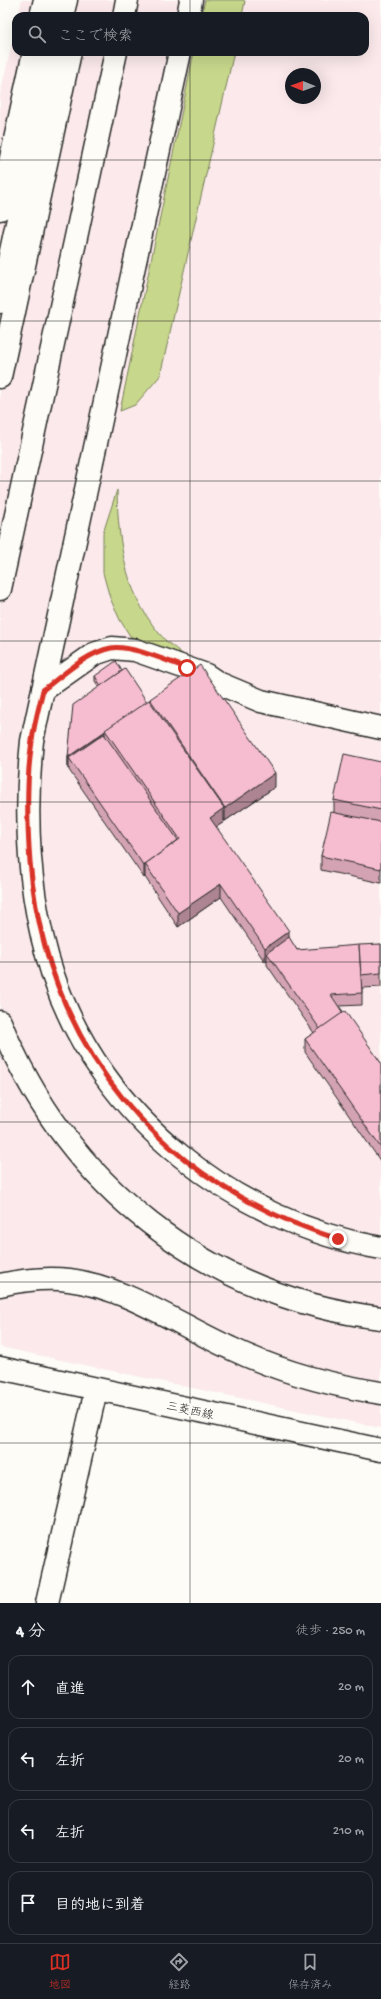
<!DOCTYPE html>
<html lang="ja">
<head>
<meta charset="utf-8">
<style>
	body { margin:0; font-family:"Gochi Hand","Klee One",sans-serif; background:#20242c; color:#f1f3f6 }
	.compass { position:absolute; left:285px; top:68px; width:36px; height:36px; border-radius:50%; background:#171b24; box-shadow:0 4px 16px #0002; rotate:271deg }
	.stop { position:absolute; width:12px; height:12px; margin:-9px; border:3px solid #d93025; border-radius:50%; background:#fff }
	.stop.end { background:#d93025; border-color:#fff; box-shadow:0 1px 4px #0008 }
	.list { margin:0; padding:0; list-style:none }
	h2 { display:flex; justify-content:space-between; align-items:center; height:52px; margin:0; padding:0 16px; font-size:17px }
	h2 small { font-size:13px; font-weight:400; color:#9ea1a6 }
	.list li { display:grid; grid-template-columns:26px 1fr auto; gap:12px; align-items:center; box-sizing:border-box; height:64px; margin:0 8px 8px; padding:0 8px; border:1px solid #363941; border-radius:12px }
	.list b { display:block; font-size:15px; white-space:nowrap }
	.list em { font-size:13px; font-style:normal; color:#9ea1a6 }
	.icon { flex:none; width:22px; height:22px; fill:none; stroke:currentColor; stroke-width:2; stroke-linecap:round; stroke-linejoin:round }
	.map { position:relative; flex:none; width:381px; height:1603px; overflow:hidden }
	.search { position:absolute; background:#171b24; box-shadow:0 4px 16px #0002; left:12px; right:12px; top:12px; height:44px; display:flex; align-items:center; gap:10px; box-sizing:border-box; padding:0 14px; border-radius:12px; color:#9ea1a6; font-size:15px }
	.sheet { height:340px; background:#171b24 }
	nav { display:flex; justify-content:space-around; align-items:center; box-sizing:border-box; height:56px; border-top:1px solid #363941; background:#171b24; font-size:11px; color:#9ea1a6 }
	nav a { display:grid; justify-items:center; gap:2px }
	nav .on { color:#d93025 }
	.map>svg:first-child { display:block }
	.built { fill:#fbe9eb; fill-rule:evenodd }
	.green { fill:#c7d78b; stroke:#79815b }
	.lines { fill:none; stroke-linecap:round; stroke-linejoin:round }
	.minor-casing { stroke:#2b2b2b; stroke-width:25 }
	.minor { stroke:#fdfcf7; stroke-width:22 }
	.wall { fill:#d4a3b3; stroke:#2b2b2b }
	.shaded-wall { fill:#ac8492; stroke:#2b2b2b }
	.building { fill:#f6bdd0; stroke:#2b2b2b }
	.route { stroke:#d93025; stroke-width:5 }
	.grid { fill:none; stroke:#2b2b2b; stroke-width:1; stroke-opacity:0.55 }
	.labels { text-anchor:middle; stroke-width:4; stroke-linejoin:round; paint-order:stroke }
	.street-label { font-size:12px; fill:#2b2b2b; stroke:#fdfcf7 }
</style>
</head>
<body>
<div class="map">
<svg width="381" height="1603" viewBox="0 0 381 1603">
	<rect width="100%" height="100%" fill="#fdfcf7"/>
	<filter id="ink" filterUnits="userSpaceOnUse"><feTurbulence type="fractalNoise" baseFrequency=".025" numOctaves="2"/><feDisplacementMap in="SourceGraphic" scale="8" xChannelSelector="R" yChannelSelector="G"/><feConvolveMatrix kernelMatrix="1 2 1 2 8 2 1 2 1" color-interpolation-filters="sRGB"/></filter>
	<g filter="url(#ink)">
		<path class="built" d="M22,0H381V1428L0,1347V96L16,25V52H365V16H18ZM291,74H315V98H291Z"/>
		<g class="green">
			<polygon points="205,0 242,0 245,1 242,16 201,16"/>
			<polygon points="194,52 234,52 160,376 135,405 120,411"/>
			<path d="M117,490C118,545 126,599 166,641C172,646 179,651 185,656L184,660L130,636L120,620L110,598L103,573V533Z"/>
		</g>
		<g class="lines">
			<g class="minor-casing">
				<g id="minor">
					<polyline points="41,16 45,0"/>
					<polyline points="62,16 66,0"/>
					<polyline points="124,16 127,0"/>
					<polyline points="188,16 191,0"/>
					<path d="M180,52L32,741C24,819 28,899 53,975C100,1117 236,1223 381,1248"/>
					<polyline points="0,209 34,52"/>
					<polyline points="0,302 54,52"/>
					<polyline points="0,377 70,52"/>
					<polyline points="0,589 116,52"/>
					<polyline points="43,690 94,654 112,648 135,650 206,675 218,683 261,701 381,728"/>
					<path d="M0,1022C66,1184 206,1297 381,1318"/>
					<path d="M0,1285C23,1280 46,1277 69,1280C126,1287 179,1325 230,1348C278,1371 329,1385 381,1393"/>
					<polyline points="0,1368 381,1450"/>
					<polyline points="47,1603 96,1390"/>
				</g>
			</g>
			<use href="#minor" class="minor"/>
		</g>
		<g class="wall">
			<polygon points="122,671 147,702 150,702 150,699 275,787 225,821 224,819 224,822 216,827 289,938 297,950 359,950 381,944 381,987 362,988 362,1005 339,1006 381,1063 381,1162 305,1052 305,1039 314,1033 267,965 267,960 265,962 221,897 178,927 145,877 144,878 69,770 69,768 68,769 68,757 99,687 95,681 95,676"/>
			<polygon points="381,762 381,883 321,870 321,856 334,812 334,800"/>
		</g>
		<g class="shaded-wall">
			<polygon points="105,732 105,743 69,758 69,768 68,769 68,757"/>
			<polygon points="275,773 275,787 225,821 225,808"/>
			<polygon points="224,808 224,822 210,831 210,818"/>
			<polygon points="145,865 145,877 144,878 144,866"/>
			<polygon points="221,884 221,897 178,927 178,913"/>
			<polygon points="289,931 289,945 267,953 267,960 265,962 265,948"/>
		</g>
		<g class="building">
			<polygon points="116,661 122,671 101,686 95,676"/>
			<polygon points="200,665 275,773 225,808 150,699"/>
			<polygon points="125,669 147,702 68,757 73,705"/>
			<polygon points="149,700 224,808 210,818 289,931 265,948 221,884 178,913 145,864 180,839 105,730"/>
			<polygon points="104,734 178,840 145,864 145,865 144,866 69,758"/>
			<polygon points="344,754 381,762 381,810 334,800"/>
			<polygon points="331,812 381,822 381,869 321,856"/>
			<polygon points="289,937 297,950 359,945 362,993 331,995 343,1013 320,1029 267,953"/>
			<polygon points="381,944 381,973 361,975 359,945"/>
			<polygon points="345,1011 381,1063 381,1148 305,1039"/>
		</g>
	</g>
	<g class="lines" filter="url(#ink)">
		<path class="route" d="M187,668C169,662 129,644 111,648C86,653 63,675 43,690C39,707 34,724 32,741C26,780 27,822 30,862C47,1048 160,1183 338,1239"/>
	</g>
	<path class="grid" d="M190,0V16M190,52V1603M0,160H381M0,321H381M0,481H381M0,641H381M0,802H381M0,962H381M0,1122H381M0,1282H381M0,1443H381"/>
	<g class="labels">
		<g class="street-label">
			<text transform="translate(190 1410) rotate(12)" y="4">三菱西線</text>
		</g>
	</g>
</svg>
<svg class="compass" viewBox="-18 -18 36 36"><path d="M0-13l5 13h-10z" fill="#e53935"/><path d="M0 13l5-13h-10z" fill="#9ea1a6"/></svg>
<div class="stop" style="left:187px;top:668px"></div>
<div class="stop end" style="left:338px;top:1239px"></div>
<div class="search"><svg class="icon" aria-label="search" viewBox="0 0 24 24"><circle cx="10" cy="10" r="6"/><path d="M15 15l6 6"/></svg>ここで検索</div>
</div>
<section class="sheet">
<h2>4 分<small>徒歩 · 250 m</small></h2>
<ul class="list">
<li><svg class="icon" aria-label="ahead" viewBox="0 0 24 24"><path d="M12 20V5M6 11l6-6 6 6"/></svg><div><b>直進</b></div><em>20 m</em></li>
<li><svg class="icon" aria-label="left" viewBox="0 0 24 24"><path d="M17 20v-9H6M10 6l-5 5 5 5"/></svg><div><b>左折</b></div><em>20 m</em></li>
<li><svg class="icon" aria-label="left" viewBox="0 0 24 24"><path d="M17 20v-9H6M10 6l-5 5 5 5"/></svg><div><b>左折</b></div><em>210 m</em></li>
<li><svg class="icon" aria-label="arrive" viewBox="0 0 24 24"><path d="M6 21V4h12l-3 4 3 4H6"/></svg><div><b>目的地に到着</b></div></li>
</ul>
</section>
<nav>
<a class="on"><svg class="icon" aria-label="map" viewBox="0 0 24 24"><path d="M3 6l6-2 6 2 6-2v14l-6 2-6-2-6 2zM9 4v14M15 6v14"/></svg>地図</a>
<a><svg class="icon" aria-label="directions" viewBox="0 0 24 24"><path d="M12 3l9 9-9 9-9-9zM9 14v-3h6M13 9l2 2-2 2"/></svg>経路</a>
<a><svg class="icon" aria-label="saved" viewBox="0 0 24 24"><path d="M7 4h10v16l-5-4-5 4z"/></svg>保存済み</a>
</nav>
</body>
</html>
